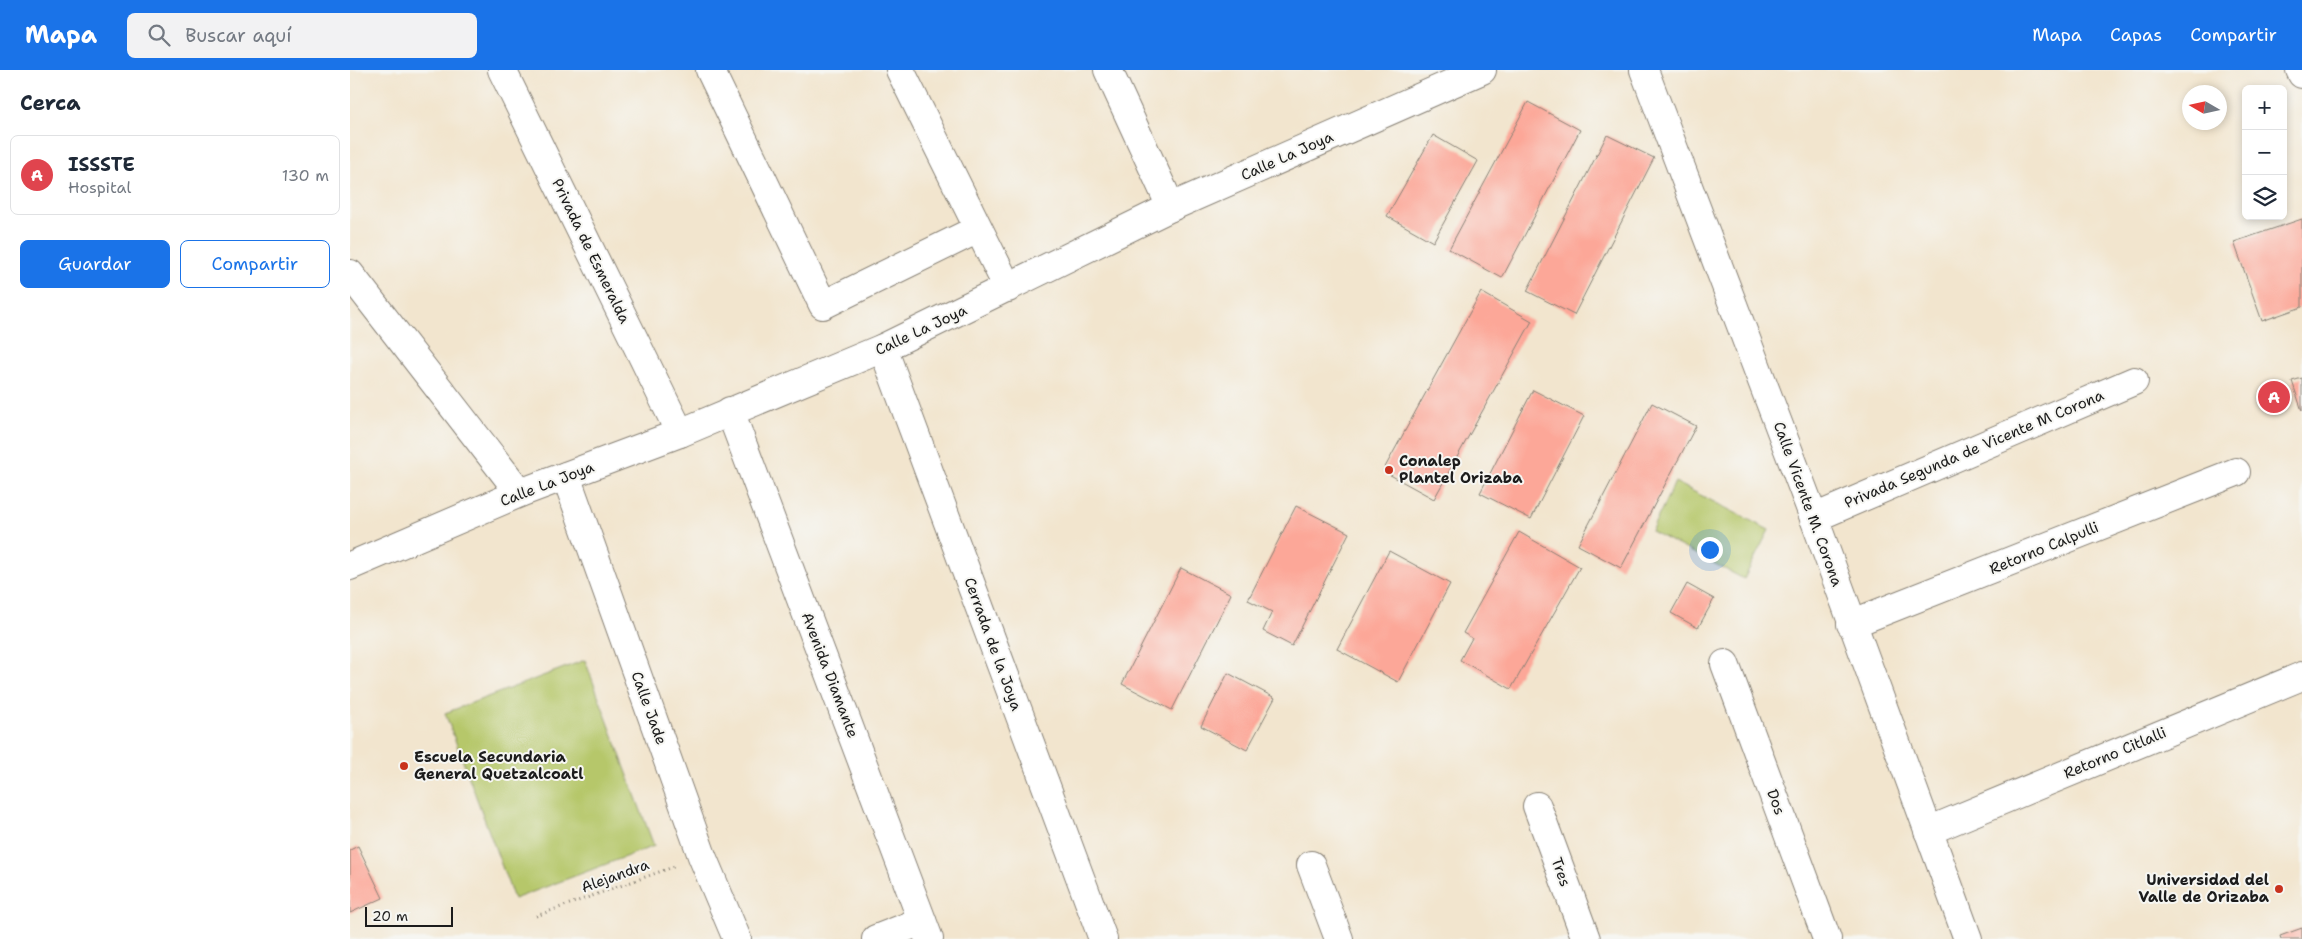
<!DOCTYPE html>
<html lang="es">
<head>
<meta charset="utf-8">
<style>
	body { margin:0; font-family:"Shantell Sans",sans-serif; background:#f2f2f3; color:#1f2937 }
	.controls { position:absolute; right:15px; top:15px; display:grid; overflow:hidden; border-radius:8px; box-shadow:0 2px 8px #0003 }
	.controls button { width:45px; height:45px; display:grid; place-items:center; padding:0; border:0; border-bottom:1px solid #e0e1e3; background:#fff; color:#1f2937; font:25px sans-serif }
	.compass { position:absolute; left:1832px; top:15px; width:45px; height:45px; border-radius:50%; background:#fff; box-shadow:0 2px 8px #0003; rotate:279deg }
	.scale { position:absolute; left:15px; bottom:12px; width:88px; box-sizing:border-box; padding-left:5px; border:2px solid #1c1c1c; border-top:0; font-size:14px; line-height:18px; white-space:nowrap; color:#1c1c1c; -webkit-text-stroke:4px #f6f6f2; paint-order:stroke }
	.you { position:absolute; left:1359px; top:479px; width:18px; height:18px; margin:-12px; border:4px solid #fff; border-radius:50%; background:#1a73e8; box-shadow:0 0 0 8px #1a73e833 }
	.badge { display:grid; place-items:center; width:32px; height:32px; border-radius:50%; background:#1a73e8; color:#fff; font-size:16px; font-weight:700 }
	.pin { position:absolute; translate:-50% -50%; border:2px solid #fff; box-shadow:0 1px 5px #0006 }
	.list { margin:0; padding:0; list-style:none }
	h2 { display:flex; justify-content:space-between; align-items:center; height:65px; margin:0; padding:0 20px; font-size:21px }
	h2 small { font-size:16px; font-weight:400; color:#747a83 }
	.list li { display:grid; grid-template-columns:32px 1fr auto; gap:15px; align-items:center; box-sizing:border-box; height:80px; margin:0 10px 10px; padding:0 10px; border:1px solid #e0e1e3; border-radius:8px }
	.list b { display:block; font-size:19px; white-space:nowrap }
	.list p { margin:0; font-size:16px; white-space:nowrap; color:#747a83 }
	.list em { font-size:16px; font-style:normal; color:#747a83 }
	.actions { display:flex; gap:10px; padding:15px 20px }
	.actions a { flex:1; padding:11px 0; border:1px solid #1a73e8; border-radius:8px; text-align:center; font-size:18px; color:#1a73e8 }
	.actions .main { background:#1a73e8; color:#fff }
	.icon { flex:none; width:28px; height:28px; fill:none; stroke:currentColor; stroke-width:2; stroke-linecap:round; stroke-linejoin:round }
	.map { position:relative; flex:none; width:1952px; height:869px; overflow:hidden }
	header { display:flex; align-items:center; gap:30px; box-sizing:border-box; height:70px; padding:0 25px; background:#1a73e8; color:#fff }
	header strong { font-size:24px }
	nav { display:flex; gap:28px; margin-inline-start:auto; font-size:18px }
	.search { width:350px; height:45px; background:#f2f2f3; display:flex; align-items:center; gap:12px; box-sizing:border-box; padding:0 18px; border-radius:8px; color:#747a83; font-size:19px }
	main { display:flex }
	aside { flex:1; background:#fff }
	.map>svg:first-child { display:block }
	.green { fill:#b6c76a; stroke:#697243 }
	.building { fill:#fca798 }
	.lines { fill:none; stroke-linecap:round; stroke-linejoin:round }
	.minor-casing { stroke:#878075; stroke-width:30 }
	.path { stroke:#878075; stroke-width:3; stroke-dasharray:1 4; stroke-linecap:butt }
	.minor { stroke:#fff; stroke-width:28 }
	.poi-dot { fill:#c8321e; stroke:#f6f6f2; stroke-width:2 }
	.labels { text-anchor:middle; stroke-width:4; stroke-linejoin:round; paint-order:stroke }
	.street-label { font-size:15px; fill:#1c1c1c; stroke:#f6f6f2 }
	.poi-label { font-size:15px; font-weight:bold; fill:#1c1c1c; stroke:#f6f6f2; text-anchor:start }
</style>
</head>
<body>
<header>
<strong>Mapa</strong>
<div class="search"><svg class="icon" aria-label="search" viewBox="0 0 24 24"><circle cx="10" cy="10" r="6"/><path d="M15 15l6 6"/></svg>Buscar aquí</div>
<nav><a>Mapa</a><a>Capas</a><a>Compartir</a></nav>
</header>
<main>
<aside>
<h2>Cerca<small></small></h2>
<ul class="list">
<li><span class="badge" style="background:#e0444e">A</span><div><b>ISSSTE</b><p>Hospital</p></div><em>130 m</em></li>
</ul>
<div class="actions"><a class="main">Guardar</a><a>Compartir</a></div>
</aside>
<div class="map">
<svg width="1952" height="869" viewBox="0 0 1952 869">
	<rect width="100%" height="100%" fill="#f6f6f2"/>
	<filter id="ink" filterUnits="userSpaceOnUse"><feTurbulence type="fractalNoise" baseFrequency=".02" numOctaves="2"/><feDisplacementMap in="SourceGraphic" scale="10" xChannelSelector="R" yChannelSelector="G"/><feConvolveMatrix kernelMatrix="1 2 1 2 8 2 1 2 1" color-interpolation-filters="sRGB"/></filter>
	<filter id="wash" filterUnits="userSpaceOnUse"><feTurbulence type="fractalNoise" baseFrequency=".0096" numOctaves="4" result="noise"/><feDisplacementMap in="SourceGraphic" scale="20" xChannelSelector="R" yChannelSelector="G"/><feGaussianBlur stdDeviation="1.12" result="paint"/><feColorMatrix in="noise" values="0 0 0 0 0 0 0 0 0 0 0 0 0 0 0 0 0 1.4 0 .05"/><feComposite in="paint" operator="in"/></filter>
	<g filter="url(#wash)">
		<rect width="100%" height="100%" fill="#f2e5ce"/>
		<g class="green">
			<polygon points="1325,412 1419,460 1394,509 1301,461"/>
			<polygon points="235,590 304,776 164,829 95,643"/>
		</g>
		<g id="blocks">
			<g class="building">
				<polygon points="1178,32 1230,60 1152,208 1099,179"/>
				<polygon points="1083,65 1128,91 1083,172 1037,146"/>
				<polygon points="1257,65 1304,88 1224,245 1177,221"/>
				<polygon points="1952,149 1952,237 1912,251 1884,172"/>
				<polygon points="1131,222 1182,251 1084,429 1033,401"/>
				<polygon points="1952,308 1952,341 1942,311"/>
				<polygon points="1183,320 1234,346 1181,449 1130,423"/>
				<polygon points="1302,333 1346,356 1271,498 1228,475"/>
				<polygon points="946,436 999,463 942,576 913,561 922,542 898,530"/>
				<polygon points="1169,462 1230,497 1161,619 1110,590 1122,568 1113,563"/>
				<polygon points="1039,481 1100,514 1048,612 987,579"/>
				<polygon points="831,498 881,524 822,640 772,614"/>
				<polygon points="1337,514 1364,529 1348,558 1321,543"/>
				<polygon points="878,603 925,628 897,680 851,656"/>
				<polygon points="8,776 33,828 0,843 0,780"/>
				<polygon points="1952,858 1952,869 1931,869 1930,866"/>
			</g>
		</g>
	</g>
	<g filter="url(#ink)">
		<use href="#blocks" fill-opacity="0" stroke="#878075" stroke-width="1"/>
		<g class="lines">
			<g class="minor-casing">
				<g id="minor">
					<polyline points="152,0 330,363"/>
					<polyline points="360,0 473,235 628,159"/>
					<polyline points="550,0 658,218"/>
					<polyline points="758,0 821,137"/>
					<polyline points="1294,0 1464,448 1618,869"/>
					<polyline points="1950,0 1952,4"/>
					<polyline points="0,204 170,423"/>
					<polyline points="533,278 753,869"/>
					<polyline points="380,341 579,869"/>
					<polyline points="216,406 352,786 387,869"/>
					<polyline points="1464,448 1784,311"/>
					<polyline points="0,496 170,423 330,363 533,278 821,137 1132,0"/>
					<polyline points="1501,554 1886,402"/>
					<polyline points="1375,594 1477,869"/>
					<polyline points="1187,736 1236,869"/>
					<polyline points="1578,761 1952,606"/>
					<polyline points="961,795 989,869"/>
					<polyline points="526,869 572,851"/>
				</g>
			</g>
			<polyline class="path" points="186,846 326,796"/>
			<use href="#minor" class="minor"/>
		</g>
	</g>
	<g class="poi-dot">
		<circle cx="1039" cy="400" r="5"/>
		<circle cx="54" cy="696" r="5"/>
		<circle cx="1929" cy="819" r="5"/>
	</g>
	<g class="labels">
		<g class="street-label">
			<text transform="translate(937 86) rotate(-24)" y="5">Calle La Joya</text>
			<text transform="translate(241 181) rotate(64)" y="5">Privada de Esmeralda</text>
			<text transform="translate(571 260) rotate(-25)" y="5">Calle La Joya</text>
			<text transform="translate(1624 379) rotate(-23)" y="5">Privada Segunda de Vicente M Corona</text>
			<text transform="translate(197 414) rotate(-21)" y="5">Calle La Joya</text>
			<text transform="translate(1458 434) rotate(70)" y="5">Calle Vicente M. Corona</text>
			<text transform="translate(1694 478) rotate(-22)" y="5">Retorno Calpulli</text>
			<text transform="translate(643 574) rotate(70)" y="5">Cerrada de la Joya</text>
			<text transform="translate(480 605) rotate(69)" y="5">Avenida Diamante</text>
			<text transform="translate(299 638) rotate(70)" y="5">Calle Jade</text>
			<text transform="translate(1765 683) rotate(-23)" y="5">Retorno Citlalli</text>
			<text transform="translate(1426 732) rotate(70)" y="5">Dos</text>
			<text transform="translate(1211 802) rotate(70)" y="5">Tres</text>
			<text transform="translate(265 806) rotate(-20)" y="5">Alejandra</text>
		</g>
		<g class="poi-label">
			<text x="1049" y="396">Conalep<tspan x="1049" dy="17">Plantel Orizaba</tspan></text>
			<text x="64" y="692">Escuela Secundaria<tspan x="64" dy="17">General Quetzalcoatl</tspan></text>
			<text x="1919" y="815" text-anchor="end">Universidad del<tspan x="1919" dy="17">Valle de Orizaba</tspan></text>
		</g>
	</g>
</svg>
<div class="controls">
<button>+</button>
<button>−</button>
<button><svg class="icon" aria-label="layers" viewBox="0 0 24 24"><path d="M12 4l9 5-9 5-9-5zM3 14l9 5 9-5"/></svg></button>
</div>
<svg class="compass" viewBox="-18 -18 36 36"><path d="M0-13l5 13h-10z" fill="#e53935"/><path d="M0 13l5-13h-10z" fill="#747a83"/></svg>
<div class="scale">20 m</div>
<div class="you"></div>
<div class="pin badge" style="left:1924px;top:327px;background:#e0444e">A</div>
</div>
</main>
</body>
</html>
